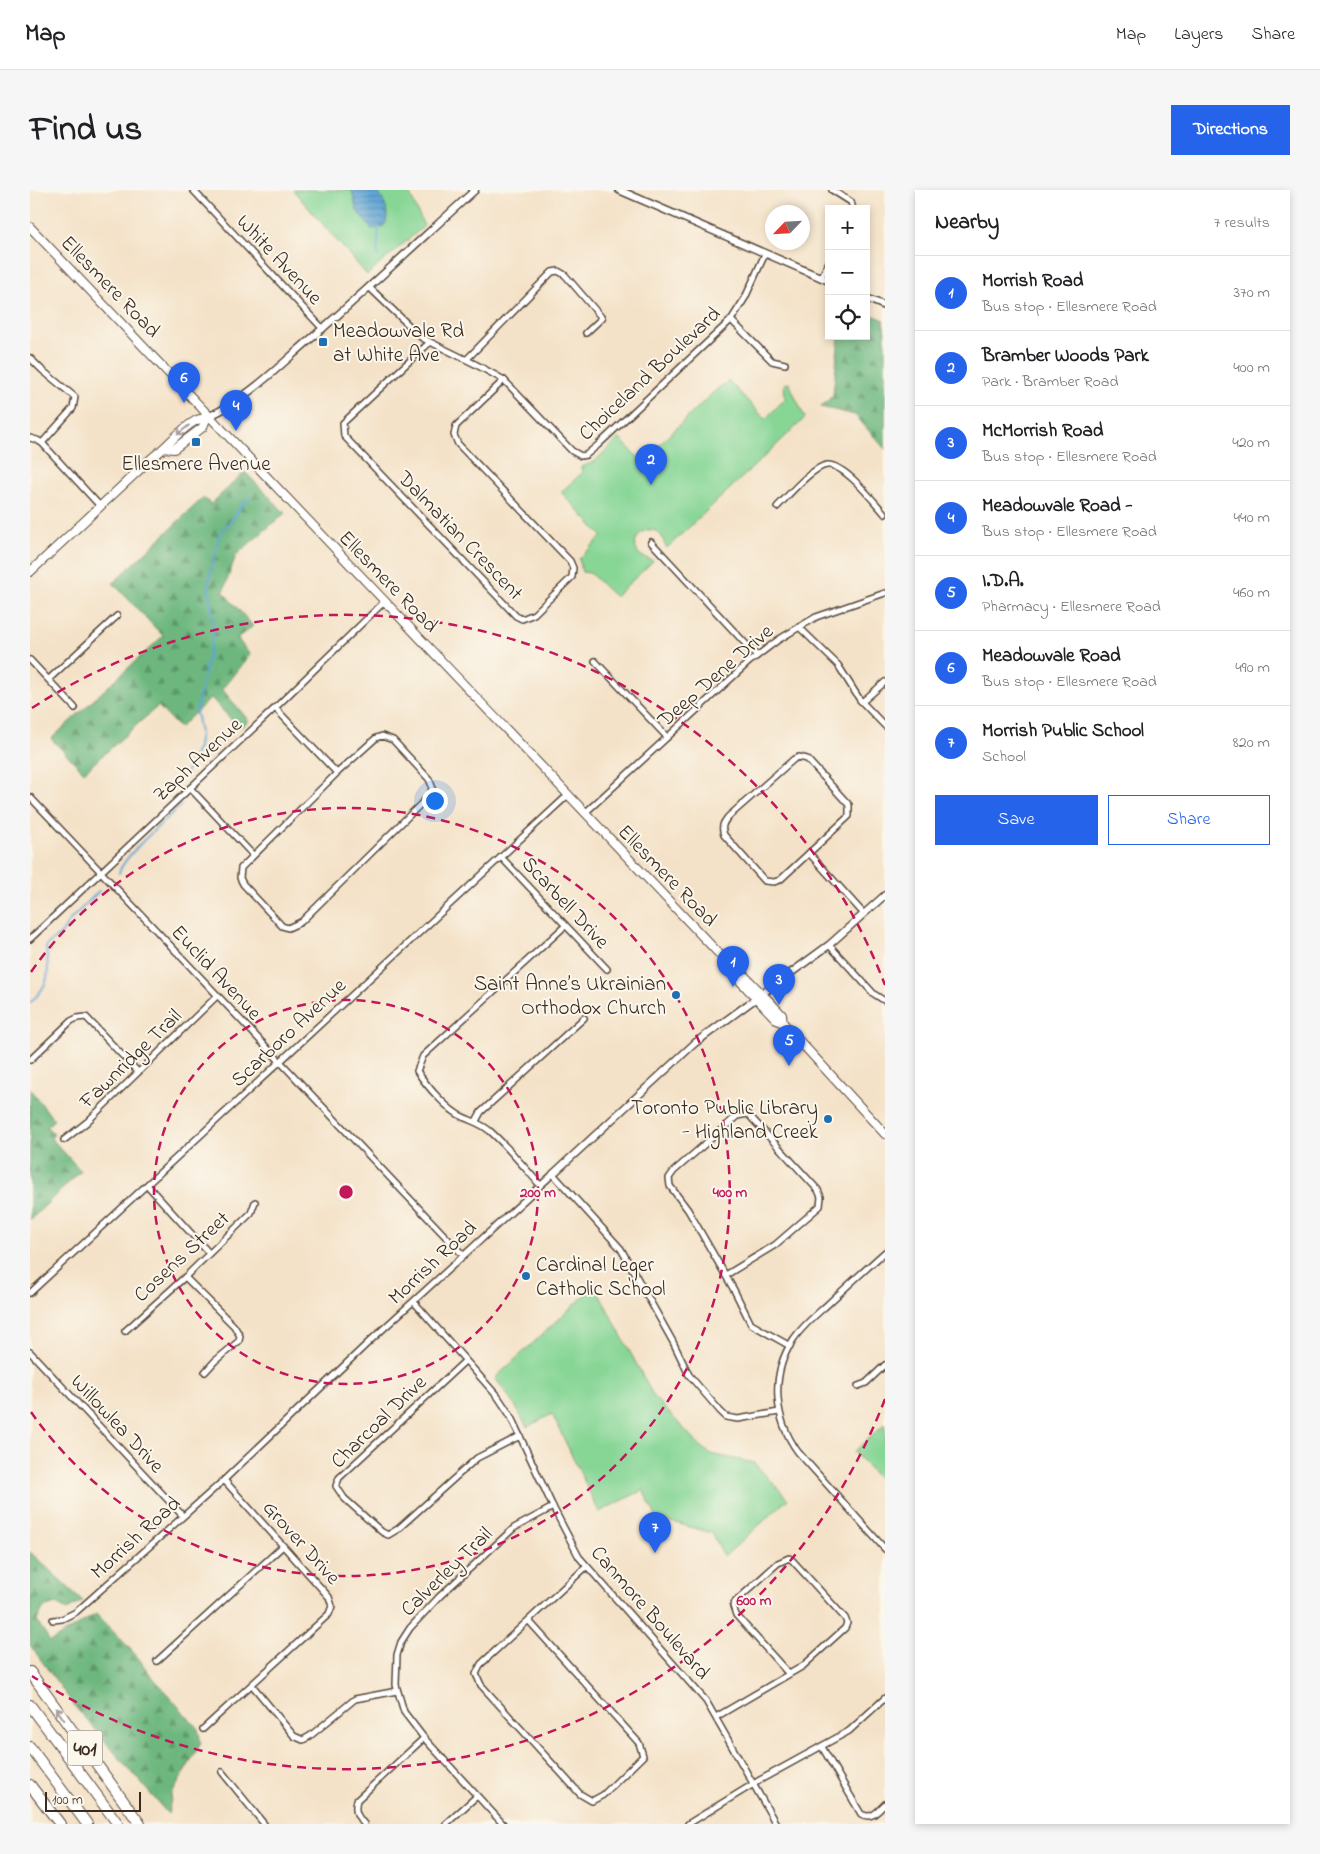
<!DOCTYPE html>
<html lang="en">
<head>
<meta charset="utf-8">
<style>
	body { margin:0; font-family:"Indie Flower",sans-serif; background:#f6f6f6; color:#202124 }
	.controls { position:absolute; right:15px; top:15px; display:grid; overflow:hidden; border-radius:0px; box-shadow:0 2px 8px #0003 }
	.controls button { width:45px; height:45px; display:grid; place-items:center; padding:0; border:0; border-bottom:1px solid #e0e0e0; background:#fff; color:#202124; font:25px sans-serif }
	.compass { position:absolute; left:735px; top:15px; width:45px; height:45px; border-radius:50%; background:#fff; box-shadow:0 2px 8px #0003; rotate:245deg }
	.scale { position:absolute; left:15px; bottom:12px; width:96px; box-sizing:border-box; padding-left:5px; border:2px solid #3b2a1e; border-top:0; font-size:14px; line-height:18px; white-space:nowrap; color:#3b2a1e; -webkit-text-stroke:4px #fbf7ec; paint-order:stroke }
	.you { position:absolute; left:404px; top:610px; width:18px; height:18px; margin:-12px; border:4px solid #fff; border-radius:50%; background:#1a73e8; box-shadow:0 0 0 8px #1a73e833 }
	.badge { display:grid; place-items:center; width:32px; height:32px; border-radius:50%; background:#2563eb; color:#fff; font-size:16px; font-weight:700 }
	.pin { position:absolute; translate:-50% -41px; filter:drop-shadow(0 1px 2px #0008) }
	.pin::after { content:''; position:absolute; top:26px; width:18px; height:15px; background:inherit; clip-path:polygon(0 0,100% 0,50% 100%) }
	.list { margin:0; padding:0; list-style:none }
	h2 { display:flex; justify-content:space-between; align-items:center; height:65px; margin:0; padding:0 20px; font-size:21px }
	h2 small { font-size:16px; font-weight:400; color:#757577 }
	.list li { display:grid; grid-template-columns:32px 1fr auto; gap:15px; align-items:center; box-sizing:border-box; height:75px; padding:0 20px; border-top:1px solid #e0e0e0 }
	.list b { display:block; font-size:19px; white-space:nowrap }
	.list p { margin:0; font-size:16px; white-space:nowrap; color:#757577 }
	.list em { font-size:16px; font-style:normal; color:#757577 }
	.actions { display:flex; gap:10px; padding:15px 20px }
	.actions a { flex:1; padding:11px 0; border:1px solid #2563eb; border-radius:0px; text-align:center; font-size:18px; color:#2563eb }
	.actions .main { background:#2563eb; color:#fff }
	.icon { flex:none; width:28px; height:28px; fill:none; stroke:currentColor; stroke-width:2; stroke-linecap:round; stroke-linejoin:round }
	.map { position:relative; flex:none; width:855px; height:1634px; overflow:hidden; border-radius:0px }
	header { display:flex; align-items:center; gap:30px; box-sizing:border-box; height:70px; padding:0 25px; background:#fff; border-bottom:1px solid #e0e0e0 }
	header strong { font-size:24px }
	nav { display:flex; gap:28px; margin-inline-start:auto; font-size:18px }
	.intro { display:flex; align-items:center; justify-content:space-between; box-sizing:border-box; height:120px; padding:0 30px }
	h1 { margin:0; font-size:35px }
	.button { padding:12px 22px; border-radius:0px; background:#2563eb; color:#fff; font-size:18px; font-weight:700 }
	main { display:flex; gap:30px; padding:0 30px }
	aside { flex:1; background:#fff; border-radius:0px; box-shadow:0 2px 8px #0003 }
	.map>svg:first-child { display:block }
	.forest { fill:url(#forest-firs); stroke:#54704e }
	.park { fill:#87d696; stroke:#61805a }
	.water { fill:url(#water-rules); stroke:#4e687a }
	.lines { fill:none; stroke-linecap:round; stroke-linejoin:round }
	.stream { stroke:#60a5d5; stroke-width:2 }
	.minor-casing { stroke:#574638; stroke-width:8 }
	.tertiary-casing { stroke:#574638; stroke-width:9 }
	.secondary-casing { stroke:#574638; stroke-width:10 }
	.motorway-casing { stroke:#574638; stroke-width:12 }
	.minor { stroke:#fff; stroke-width:5 }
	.tertiary { stroke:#fff; stroke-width:6 }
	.secondary { stroke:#fff; stroke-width:8 }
	.motorway { stroke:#fff; stroke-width:10 }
	.oneway { stroke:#a79f9a }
	.ring { fill:none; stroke:#c2185b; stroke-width:2.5; stroke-dasharray:9 6 }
	.poi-dot { fill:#1f6fb2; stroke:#fbf7ec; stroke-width:2 }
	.labels { text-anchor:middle; stroke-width:4; stroke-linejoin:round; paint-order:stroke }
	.shield { fill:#fbf7ec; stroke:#75685c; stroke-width:1 }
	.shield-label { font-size:20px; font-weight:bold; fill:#3b2a1e }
	.street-label { font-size:21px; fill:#3b2a1e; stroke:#fbf7ec }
	.poi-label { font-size:21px; fill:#3b2a1e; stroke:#fbf7ec; text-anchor:start }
	.centre { fill:#c2185b; stroke:#fbf7ec; stroke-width:2.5 }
	.ring-label { font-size:15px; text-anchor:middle; font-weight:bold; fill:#c2185b; stroke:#fbf7ec; stroke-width:4; stroke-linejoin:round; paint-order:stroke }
</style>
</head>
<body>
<header>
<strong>Map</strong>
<nav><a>Map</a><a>Layers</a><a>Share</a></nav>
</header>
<div class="intro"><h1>Find us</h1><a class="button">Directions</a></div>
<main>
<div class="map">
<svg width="855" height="1634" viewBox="0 0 855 1634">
	<defs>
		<pattern id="forest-firs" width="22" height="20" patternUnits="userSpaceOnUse" patternTransform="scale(1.25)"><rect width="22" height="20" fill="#6db77f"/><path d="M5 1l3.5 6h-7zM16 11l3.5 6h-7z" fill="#5b9567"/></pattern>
		<pattern id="water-rules" width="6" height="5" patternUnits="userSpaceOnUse" patternTransform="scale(1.25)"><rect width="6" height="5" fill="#60a5d5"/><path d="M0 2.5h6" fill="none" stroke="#5087ac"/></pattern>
	</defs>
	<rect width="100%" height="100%" fill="#fbf7ec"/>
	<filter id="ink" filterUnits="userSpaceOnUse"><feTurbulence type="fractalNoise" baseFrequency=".02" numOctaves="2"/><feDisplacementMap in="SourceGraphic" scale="10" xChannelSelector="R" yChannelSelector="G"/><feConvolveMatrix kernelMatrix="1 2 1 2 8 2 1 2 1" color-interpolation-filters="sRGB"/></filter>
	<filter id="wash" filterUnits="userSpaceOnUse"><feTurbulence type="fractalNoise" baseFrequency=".0096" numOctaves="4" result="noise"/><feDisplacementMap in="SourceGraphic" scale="20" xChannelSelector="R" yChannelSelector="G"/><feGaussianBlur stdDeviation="1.12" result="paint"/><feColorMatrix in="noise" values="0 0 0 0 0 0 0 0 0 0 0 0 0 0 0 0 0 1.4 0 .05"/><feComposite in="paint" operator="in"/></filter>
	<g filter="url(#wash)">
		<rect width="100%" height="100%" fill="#f4e2c8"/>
		<g class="forest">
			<polygon points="836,123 853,129 855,144 855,259 825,225 791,217 803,205 809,146 836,146"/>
			<polygon points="215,282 255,323 206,365 193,402 223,436 207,448 220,465 192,499 219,531 209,538 181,508 149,538 128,516 54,582 21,549 133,446 83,393 173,308 181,314"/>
			<polygon points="0,899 24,930 17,937 24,944 21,948 51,981 0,1030"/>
			<polygon points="0,1362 53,1411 37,1420 26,1414 13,1418 7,1431 20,1452 66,1424 107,1466 119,1483 168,1539 171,1553 142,1604 138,1624 46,1518 0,1455"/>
		</g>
		<g class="park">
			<polygon points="263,0 378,0 394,36 337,85"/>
			<path d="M699,191L735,229L755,209L754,194L759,193L775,228L637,358C633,354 634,348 630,344C617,331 597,350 609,364C613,368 618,368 623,371L585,407L560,383L552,382L549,369L572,346L531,302L552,283L551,277L564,272L589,248L612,271L687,199Z"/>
			<polygon points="565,1096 624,1207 672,1258 681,1264 724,1273 758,1309 694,1367 682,1343 627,1328 613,1300 569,1322 522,1224 497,1237 483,1212 465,1188"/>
			<polygon points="855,1234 855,1296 824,1262"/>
		</g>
		<path class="water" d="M319,0H346C354,9 362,26 353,37L342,39L327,21L322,1Z"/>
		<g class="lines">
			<g class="stream">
				<path d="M348,66C346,55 350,47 348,37"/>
				<polyline points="155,585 168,557 170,543 166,522 184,440 178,395 190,342 202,330 213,313 220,308"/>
				<path d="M89,683C93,666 137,629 151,615"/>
				<path d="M0,813C20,794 20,785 16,758L18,754L32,743L39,731L69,701"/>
			</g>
		</g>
	</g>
	<g filter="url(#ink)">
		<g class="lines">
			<g class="minor-casing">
				<g id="minor">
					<polyline points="163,0 293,139"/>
					<polyline points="802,0 821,12 823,19"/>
					<polyline points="791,88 799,72"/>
					<polyline points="340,98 392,148 445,174 474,190 542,261 551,266 556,265 568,255 701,130 715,108 735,64"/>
					<polyline points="701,130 742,171 755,174"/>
					<polyline points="399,153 313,233 314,246 468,407 486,426 492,429 504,424 542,387 543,378 540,371 428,254 424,245 426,236 474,190"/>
					<polyline points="0,168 12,180 45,207 43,218 12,253"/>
					<polyline points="437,169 522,82 528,81 535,85 572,128 556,143"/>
					<polyline points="0,248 7,250 12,253 70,316"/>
					<path d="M747,317C758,306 782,277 797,275C814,273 844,312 855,324"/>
					<polyline points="621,352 727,466"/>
					<polyline points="769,437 808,475 830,510 855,536"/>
					<polyline points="0,470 45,518"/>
					<polyline points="565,471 637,547"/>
					<polyline points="19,489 87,426"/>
					<polyline points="832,512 855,492"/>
					<polyline points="245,518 307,583"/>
					<polygon points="352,546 363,550 399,589 402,596 401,604 271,732 258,738 252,736 213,694 210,688 211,678 307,583 346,548"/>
					<path d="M769,567L777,569L819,615V626L750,690L744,692L735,691L694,645C691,637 693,633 698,627L764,569Z"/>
					<polyline points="160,598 223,665"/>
					<polyline points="0,607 433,1065"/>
					<polyline points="555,623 719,472 748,450 786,427 855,403"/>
					<polyline points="779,663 834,724"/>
					<polyline points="471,667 577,779"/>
					<polyline points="0,749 245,518 355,411"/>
					<polyline points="799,755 844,804 855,811"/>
					<polyline points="0,870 41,831 47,828 56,827 108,882"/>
					<polyline points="446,931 451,922 554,828"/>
					<polyline points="34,950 57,932 187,806"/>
					<polyline points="117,995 179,1063"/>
					<path d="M510,995C494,977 478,957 460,941C450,933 444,932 433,927C417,920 396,895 387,881L393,866L535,736"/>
					<path d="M855,1062C836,1079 817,1096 798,1114C786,1125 772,1136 763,1150C740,1185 744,1229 768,1262L855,1359"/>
					<polyline points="696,1085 745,1055 790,1016 791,1007 788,1000 718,924 707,926 644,981 639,988 640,996 658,1020 704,1100 721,1134 760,1156"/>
					<polyline points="155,1087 204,1136 210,1146 209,1151 185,1171 175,1182"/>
					<polyline points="0,1103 538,605"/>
					<polyline points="384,1112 468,1207 480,1225 523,1317 549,1367 676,1511 746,1634"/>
					<polyline points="95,1141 155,1087 221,1023 225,1012"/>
					<polyline points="0,1162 153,1326"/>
					<polyline points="435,1171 309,1288 306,1296 314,1308 352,1342 358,1345 368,1339 447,1268 490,1246"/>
					<polyline points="828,1196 836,1193 855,1175"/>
					<polyline points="23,1430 32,1429 46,1422 194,1290 341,1150 523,984 591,1059 643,1152 659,1185 690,1221 696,1227 708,1229 749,1222"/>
					<polyline points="499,1431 609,1553 613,1566 573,1605 562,1611 550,1604 451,1495 446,1484 451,1474 556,1377"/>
					<polyline points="127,1471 253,1356"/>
					<polyline points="222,1495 264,1546 273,1550 280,1546 325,1509 367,1501"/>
					<polyline points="686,1527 773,1476 815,1438 817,1433 815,1428 762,1370 759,1368 748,1373 705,1412 703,1416 706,1425 759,1484"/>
					<polyline points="173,1539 299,1424 302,1416 299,1407 194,1290"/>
					<path d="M792,1557L831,1624C842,1630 848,1621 855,1614"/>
					<polyline points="192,1582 234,1634"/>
					<path d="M334,1634C327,1626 324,1621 327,1610L394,1548"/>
					<polyline points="416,1634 447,1606"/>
					<polyline points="473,1634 394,1548 374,1522 366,1495 367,1465 371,1452 380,1438 410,1406 484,1338 523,1317"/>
					<polyline points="658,1634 730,1590 819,1541 855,1508"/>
				</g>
			</g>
			<g class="tertiary-casing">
				<g id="tertiary">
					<polyline points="589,0 799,91"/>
					<polyline points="836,108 855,116"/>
					<path d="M180,226C216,209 246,179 276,153C334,103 389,51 445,0"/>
					<polyline points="523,984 665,853 799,755 855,705"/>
				</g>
			</g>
			<g class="secondary-casing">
				<g id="secondary">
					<polyline points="0,37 693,768 699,770 741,813 752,825 753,833"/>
					<polyline points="135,258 144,259 173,237 176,229"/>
					<path d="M0,382L123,267C138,256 148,241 165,231C170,228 175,229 180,226"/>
					<polyline points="693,768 694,774 747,830 753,833 855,944"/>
				</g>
			</g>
			<g class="motorway-casing">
				<g id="motorway">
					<polyline points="0,1482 110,1634"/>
					<polyline points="0,1515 88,1634"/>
					<polyline points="0,1557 57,1634"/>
					<polyline points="0,1595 30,1634"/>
				</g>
			</g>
			<use href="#minor" class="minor"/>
			<use href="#tertiary" class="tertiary"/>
			<use href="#secondary" class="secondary"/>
			<use href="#motorway" class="motorway"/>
		</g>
		<defs><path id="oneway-shaft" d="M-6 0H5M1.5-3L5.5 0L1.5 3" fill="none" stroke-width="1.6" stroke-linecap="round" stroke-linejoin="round" transform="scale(1.25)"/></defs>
		<g class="oneway">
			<use href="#oneway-shaft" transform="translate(153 240) rotate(142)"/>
			<use href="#oneway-shaft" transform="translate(30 1524) rotate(-125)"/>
		</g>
	</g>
	<g class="ring">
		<circle cx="316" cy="1002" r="192"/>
		<path d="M1 782A384 384 0 1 1 1 1222"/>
		<path d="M855 1209A577 577 0 0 1 2 1486M2 518A577 577 0 0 1 855 795"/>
	</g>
	<g class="poi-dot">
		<rect x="288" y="147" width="10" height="10" rx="2.5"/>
		<rect x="161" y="247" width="10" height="10" rx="2.5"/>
		<circle cx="646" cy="805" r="5"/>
		<circle cx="798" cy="929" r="5"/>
		<circle cx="496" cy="1086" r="5"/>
	</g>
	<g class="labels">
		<rect class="shield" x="37.5" y="1540.5" width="35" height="35" rx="4"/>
		<g class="shield-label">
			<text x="55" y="1565">401</text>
		</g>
		<g class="street-label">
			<text transform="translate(250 69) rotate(47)" y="7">White Avenue</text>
			<text transform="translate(81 96) rotate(46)" y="7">Ellesmere Road</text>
			<text transform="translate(619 183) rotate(-43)" y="7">Choiceland Boulevard</text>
			<text transform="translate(431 345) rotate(46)" y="7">Dalmatian Crescent</text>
			<text transform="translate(359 391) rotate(46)" y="7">Ellesmere Road</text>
			<text transform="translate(685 485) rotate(-41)" y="7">Deep Dene Drive</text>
			<text transform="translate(167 569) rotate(-43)" y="7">Zaph Avenue</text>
			<text transform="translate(638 685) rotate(46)" y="7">Ellesmere Road</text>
			<text transform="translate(536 712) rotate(47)" y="7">Scarbell Drive</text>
			<text transform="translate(187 782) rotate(47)" y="7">Euclid Avenue</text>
			<text transform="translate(258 842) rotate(-43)" y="7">Scarboro Avenue</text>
			<text transform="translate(100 868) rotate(-44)" y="7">Fawnridge Trail</text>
			<text transform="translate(151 1066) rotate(-43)" y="7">Cosens Street</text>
			<text transform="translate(402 1072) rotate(-43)" y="7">Morrish Road</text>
			<text transform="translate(348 1231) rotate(-44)" y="7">Charcoal Drive</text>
			<text transform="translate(88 1233) rotate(47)" y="7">Willowlea Drive</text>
			<text transform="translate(105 1347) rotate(-42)" y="7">Morrish Road</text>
			<text transform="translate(272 1352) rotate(48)" y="7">Grover Drive</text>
			<text transform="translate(416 1381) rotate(-44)" y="7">Calverley Trail</text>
			<text transform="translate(621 1422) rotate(49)" y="7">Canmore Boulevard</text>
		</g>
		<g class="poi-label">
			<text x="303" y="147">Meadowvale Rd<tspan x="303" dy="24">at White Ave</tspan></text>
			<text x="166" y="280" text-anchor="middle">Ellesmere Avenue</text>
			<text x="636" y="800" text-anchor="end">Saint Anne’s Ukrainian<tspan x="636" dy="24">Orthodox Church</tspan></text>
			<text x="788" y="924" text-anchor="end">Toronto Public Library<tspan x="788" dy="24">- Highland Creek</tspan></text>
			<text x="506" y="1081">Cardinal Leger<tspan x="506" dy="24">Catholic School</tspan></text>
		</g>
	</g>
	<circle cx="316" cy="1002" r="8" class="centre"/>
	<g class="ring-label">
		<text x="508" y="1007">200 m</text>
		<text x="700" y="1007">400 m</text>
		<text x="724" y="1415">600 m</text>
	</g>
</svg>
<div class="controls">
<button>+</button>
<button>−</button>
<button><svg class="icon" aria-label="locate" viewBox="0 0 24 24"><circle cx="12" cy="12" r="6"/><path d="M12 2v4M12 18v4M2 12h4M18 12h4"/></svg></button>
</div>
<svg class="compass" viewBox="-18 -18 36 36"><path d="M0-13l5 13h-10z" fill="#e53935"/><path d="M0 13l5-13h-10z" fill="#757577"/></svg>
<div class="scale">100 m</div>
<div class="you"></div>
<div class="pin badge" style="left:703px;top:797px">1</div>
<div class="pin badge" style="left:621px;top:295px">2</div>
<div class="pin badge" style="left:749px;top:815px">3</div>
<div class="pin badge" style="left:206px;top:241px">4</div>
<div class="pin badge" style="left:759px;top:876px">5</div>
<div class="pin badge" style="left:154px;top:213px">6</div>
<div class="pin badge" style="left:625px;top:1363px">7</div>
</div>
<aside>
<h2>Nearby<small>7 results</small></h2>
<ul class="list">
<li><span class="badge">1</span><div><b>Morrish Road</b><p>Bus stop · Ellesmere Road</p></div><em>370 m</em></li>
<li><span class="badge">2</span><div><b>Bramber Woods Park</b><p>Park · Bramber Road</p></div><em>400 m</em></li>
<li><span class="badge">3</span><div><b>McMorrish Road</b><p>Bus stop · Ellesmere Road</p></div><em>420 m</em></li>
<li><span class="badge">4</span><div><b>Meadowvale Road -</b><p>Bus stop · Ellesmere Road</p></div><em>440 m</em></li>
<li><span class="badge">5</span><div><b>I.D.A.</b><p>Pharmacy · Ellesmere Road</p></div><em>460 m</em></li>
<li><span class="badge">6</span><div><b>Meadowvale Road</b><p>Bus stop · Ellesmere Road</p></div><em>490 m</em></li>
<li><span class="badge">7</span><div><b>Morrish Public School</b><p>School</p></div><em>820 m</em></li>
</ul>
<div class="actions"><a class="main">Save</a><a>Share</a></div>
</aside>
</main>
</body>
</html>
